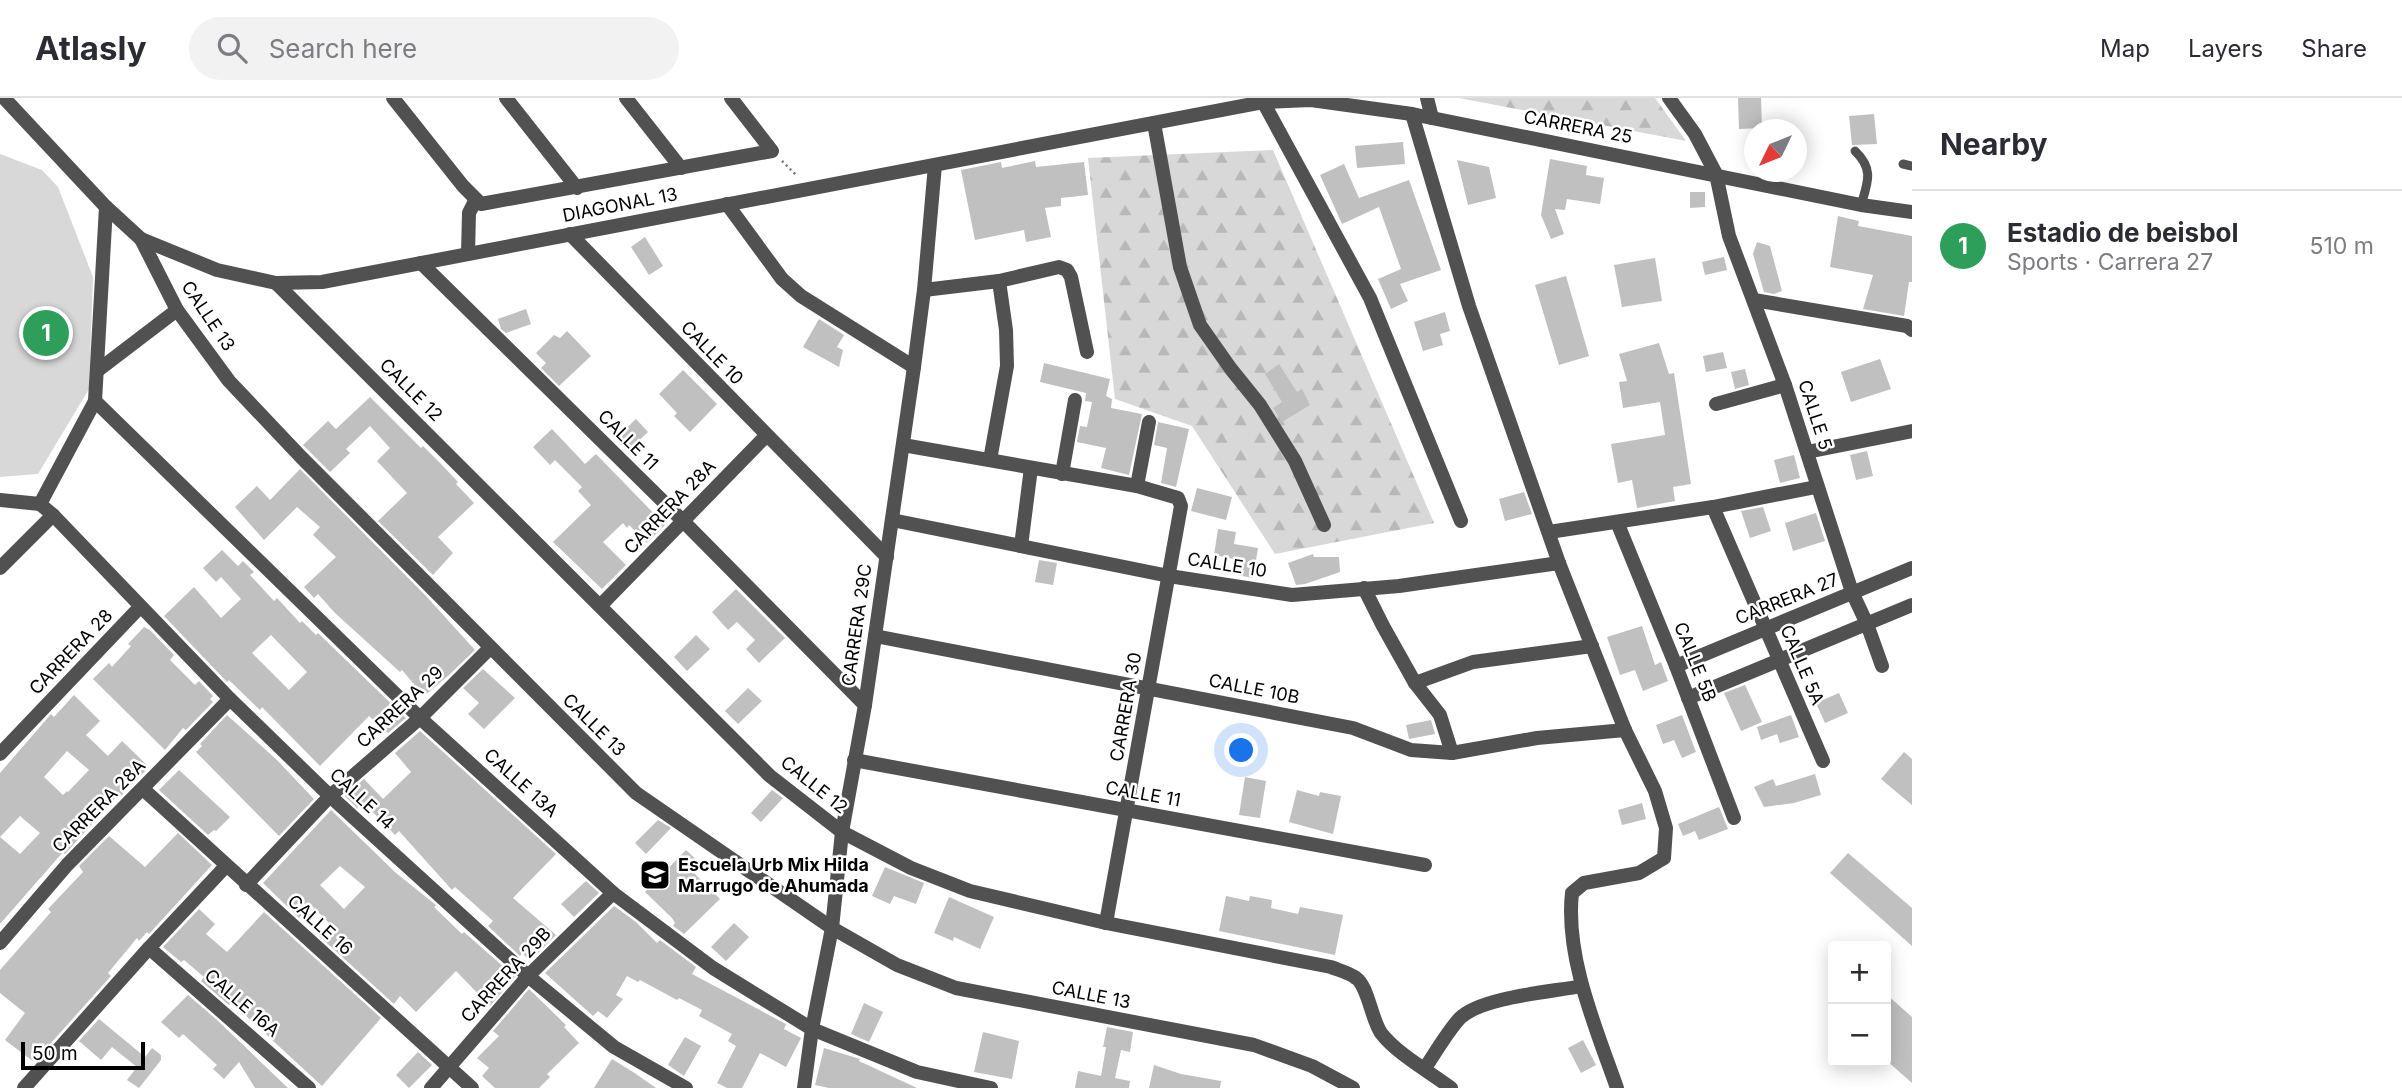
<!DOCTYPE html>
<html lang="en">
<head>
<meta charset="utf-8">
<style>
	body { margin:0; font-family:Inter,sans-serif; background:#f2f2f3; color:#2b2b33 }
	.controls { position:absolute; right:21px; bottom:21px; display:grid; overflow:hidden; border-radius:7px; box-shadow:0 4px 18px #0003 }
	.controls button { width:63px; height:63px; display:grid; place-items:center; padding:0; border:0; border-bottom:2px solid #e1e1e2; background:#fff; color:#2b2b33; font:35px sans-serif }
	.compass { position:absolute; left:1744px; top:21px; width:63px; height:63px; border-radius:50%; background:#fff; box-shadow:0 4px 18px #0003; rotate:227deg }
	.scale { position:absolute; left:21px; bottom:18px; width:124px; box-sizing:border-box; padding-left:7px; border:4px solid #000; border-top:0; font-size:19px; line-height:24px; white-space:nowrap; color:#000; -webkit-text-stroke:5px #fff; paint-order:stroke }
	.you { position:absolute; left:1242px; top:653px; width:24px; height:24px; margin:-18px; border:5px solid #fff; border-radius:50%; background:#1a73e8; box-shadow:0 0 0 10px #1a73e833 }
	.badge { display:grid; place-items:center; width:46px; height:46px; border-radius:50%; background:#7c3aed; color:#fff; font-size:23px; font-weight:700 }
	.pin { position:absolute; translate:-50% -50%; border:4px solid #fff; box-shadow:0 2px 7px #0006 }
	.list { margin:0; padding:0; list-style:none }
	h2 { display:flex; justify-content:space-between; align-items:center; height:91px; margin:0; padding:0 28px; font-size:30px }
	h2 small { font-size:23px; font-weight:400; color:#7c7c81 }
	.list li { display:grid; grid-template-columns:46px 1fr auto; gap:21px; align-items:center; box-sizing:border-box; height:112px; padding:0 28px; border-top:2px solid #e1e1e2 }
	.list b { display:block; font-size:26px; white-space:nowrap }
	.list p { margin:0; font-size:23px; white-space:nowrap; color:#7c7c81 }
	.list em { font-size:23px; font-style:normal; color:#7c7c81 }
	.icon { flex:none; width:38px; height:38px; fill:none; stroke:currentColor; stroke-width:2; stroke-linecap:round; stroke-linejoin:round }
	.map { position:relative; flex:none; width:1912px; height:990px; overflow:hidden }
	header { display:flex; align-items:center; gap:42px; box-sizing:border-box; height:98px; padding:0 35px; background:#fff; border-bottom:2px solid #e1e1e2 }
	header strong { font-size:33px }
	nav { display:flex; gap:38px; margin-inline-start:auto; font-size:24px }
	.search { width:490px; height:63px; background:#f2f2f3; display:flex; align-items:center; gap:18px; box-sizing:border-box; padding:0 24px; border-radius:38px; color:#7c7c81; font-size:26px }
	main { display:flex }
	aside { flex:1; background:#fff }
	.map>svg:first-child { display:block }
	.forest { fill:url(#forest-firs) }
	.pitch { fill:#d8d8d8 }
	.building { fill:#c0c0c0; fill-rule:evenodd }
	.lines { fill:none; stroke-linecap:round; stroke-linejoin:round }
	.path { stroke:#737373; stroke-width:2.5; stroke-dasharray:2 3.5; stroke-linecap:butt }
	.service { stroke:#515151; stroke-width:9 }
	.minor { stroke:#515151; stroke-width:14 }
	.tertiary { stroke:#515151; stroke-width:14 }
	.labels { text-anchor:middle; stroke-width:5; stroke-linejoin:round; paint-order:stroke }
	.street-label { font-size:18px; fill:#000; stroke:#fff }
	.poi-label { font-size:18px; font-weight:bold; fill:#000; stroke:#fff; text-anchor:start }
</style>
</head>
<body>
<header>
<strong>Atlasly</strong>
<div class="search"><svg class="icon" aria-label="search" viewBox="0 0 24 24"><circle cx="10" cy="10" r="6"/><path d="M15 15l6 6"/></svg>Search here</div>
<nav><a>Map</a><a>Layers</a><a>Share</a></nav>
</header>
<main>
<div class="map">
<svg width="1912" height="990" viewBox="0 0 1912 990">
	<defs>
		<pattern id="forest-firs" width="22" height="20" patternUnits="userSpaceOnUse" patternTransform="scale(1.75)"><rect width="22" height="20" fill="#d8d8d8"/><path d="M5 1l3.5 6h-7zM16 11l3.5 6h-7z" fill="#b8b8b8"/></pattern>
	</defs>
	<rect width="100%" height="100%" fill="#fff"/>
	<g class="forest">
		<polygon points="1459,0 1655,0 1686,43"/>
		<polygon points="1273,52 1434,425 1275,456 1192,328 1115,301 1088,60"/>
	</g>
	<polygon class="pitch" points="0,56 42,72 58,89 93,179 89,291 38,376 0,379"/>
	<g class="building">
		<polygon points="1738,0 1761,0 1762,30 1739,31"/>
		<polygon points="1874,16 1877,46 1852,47 1849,18"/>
		<polygon points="1403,44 1405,66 1357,70 1355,48"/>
		<polygon points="1550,61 1587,68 1586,77 1604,80 1600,106 1567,101 1565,112 1555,111 1564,136 1551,141 1541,117"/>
		<polygon points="1457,62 1489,69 1496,100 1468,107"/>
		<polygon points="1035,63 1036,69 1084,64 1088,97 1061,100 1061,108 1045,110 1051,139 1026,144 1024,132 975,142 961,72 1001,64 1002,70"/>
		<polygon points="1344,66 1359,100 1409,82 1441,172 1400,186 1408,203 1391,211 1378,181 1401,171 1379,109 1342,126 1320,77"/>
		<polygon points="1690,94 1705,94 1705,109 1690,110"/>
		<polygon points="1838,118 1859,123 1858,128 1912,138 1912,184 1909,184 1904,218 1863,211 1873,177 1830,169"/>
		<polygon points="645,139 663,168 649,177 631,149"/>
		<polygon points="1757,144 1770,148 1782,193 1774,196 1764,194 1753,156"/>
		<polygon points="1724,159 1727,172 1705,177 1702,164"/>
		<polygon points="1655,160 1662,203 1622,209 1614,167"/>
		<polygon points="1566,178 1589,258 1559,267 1535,187"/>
		<polygon points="526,211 531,226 506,235 501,231 498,221"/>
		<polygon points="1445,214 1450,233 1440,236 1443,247 1423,253 1414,224"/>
		<polygon points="819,221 844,237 837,249 843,252 839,269 803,249"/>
		<polygon points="567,233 591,258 559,288 541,270 546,265 536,255 554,237 560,240"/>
		<polygon points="1659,245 1669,276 1674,275 1691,386 1673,389 1675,403 1637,410 1632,382 1618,385 1611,346 1665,337 1660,304 1623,310 1619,284 1627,283 1619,256"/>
		<polygon points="1723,254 1727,270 1706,274 1703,258"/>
		<polygon points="1880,261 1891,291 1851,304 1841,274"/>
		<polygon points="1044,265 1110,281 1106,298 1112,301 1111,310 1142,316 1129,377 1101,370 1106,350 1077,344 1080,328 1087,329 1092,304 1085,303 1086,295 1040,284"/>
		<polygon points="1279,266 1297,294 1302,291 1310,307 1282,324 1273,310 1282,304 1265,276"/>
		<polygon points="1745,271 1749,287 1735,291 1731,274"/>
		<polygon points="683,272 717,306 690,334 674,318 677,315 659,296"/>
		<polygon points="370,299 421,350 423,348 441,366 458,384 456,386 474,405 438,439 453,455 433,477 378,423 407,395 377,363 390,350 370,328 346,351 350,355 330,374 303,347 328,323 336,331"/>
		<polygon points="636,321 648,334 628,353 616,340"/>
		<polygon points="1158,324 1189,331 1176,389 1161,385 1167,350 1154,347"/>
		<polygon points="552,331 585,366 596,356 665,427 647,445 629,427 627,430 623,425 603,444 626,467 602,491 553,444 591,407 578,393 582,389 555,362 550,367 533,349"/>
		<polygon points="1867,353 1873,378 1856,382 1850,357"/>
		<polygon points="1794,357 1800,380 1780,385 1774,362"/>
		<polygon points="300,371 426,498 475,552 449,577 424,598 402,572 400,574 335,515 318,496 314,500 304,489 336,459 313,437 320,429 297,409 264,442 235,409 257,388 270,402"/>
		<polygon points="1197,390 1232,399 1226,422 1191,413"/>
		<polygon points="1524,394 1532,416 1505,423 1499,401"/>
		<polygon points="1763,409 1771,433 1750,440 1741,413"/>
		<polygon points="1816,415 1825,443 1793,453 1785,425"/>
		<polygon points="1218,431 1236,434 1234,446 1258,450 1253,480 1232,476 1234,461 1214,457"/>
		<path d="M222,452L238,468L243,463L254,474L250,477L274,503L277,500L300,525L302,523L316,537L318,535L406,620L388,635L369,618L320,668L262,609L260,612L229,582L227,584L164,518L194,489L221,520L241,501L221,479L216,484L203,470ZM271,537L307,574L289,592L252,555Z"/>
		<polygon points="1313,456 1314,459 1339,459 1340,474 1305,486 1296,487 1288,465"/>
		<polygon points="1039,462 1057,465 1053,487 1035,484"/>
		<polygon points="736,491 785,540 759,565 746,551 755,542 737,524 728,532 712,514"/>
		<polygon points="1642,528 1655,567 1661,564 1668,583 1643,593 1635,572 1620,577 1607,539"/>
		<polygon points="144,529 150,532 174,557 170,562 195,587 199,583 213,598 210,601 213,604 186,632 183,630 165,652 93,581 109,565 112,569 131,548 128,546"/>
		<polygon points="696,537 710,551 687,573 674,559"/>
		<polygon points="483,571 515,600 484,631 468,616 479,605 463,590"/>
		<polygon points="1745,587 1762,624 1741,633 1724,595"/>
		<polygon points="748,590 762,603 738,626 725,613"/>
		<polygon points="1839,595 1848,615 1825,625 1816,605"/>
		<path d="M74,597L100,623L86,637L108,658L122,643L149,669L120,699L118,697L65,756L63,754L0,826V739L20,756L40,735L20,718L0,739V675L51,616L54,619ZM67,653L89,672L68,694L67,693L63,697L44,679Z"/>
		<polygon points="227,617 277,662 314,701 279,738 196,654 202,648 200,646"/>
		<polygon points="1682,617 1696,654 1682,660 1674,642 1663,646 1656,627"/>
		<polygon points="1791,617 1799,639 1780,645 1777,636 1761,642 1757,629"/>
		<polygon points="1431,622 1435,636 1409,641 1406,627"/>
		<polygon points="420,633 556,756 513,800 556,837 530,863 522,855 520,858 488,828 493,823 455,789 452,792 399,733 395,737 363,704 357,710 345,698 364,681 383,701 411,674 395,655"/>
		<polygon points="1904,654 1912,661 1912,707 1881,681"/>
		<polygon points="179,672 230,719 216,733 214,732 208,737 159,692"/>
		<polygon points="1815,676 1821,697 1794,705 1764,709 1754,689 1773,681 1776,688"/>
		<polygon points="1245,679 1266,683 1260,720 1239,717"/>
		<polygon points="772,692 783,700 761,724 751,715"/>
		<polygon points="1297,692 1319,698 1320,694 1341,698 1333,736 1289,724"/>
		<polygon points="1642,705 1646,721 1622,727 1618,712"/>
		<polygon points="1719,709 1728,731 1699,742 1695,733 1683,738 1678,726"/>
		<path d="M331,712L396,775L436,807L434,809L462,836L464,834L515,879L490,908L456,873L416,914L400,898L394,906L319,838L330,826L311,807L299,820L263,785ZM340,768L365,789L344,811L320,787Z"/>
		<polygon points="658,722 671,730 646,756 635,745"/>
		<polygon points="178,735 212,767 149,836 147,834 139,843 137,840 108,875 111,878 34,964 5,942 25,915 0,895 0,872 51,814 48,811 83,774 79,768 109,738 145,769"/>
		<polygon points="686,752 701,766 693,774 720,801 684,836 673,828 675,825 672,820 645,794"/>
		<polygon points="1848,755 1912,810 1912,848 1830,775"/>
		<polygon points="885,769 924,785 916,806 894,798 890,806 872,798"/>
		<polygon points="586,783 599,795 574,819 561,806"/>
		<polygon points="1226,798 1249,803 1250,798 1272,802 1271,810 1298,816 1300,809 1343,817 1335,857 1219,833"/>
		<polygon points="949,799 994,819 980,851 954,839 953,843 934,835"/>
		<polygon points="614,808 636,824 657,845 660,842 696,869 692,876 784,925 786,926 784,931 801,940 786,969 760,955 742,990 727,990 717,985 736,948 728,943 732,936 699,918 702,912 679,900 677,902 640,882 638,884 627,878 616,897 623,901 607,920 598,913 593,918 545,875"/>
		<polygon points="199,811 215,826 206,836 227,854 264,814 381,920 322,988 232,905 229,907 201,883 204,879 184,862 181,864 163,849"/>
		<polygon points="734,825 749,839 726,863 711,849"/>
		<polygon points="529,891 566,927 564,929 579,945 547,976 550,979 539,990 495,990 482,978 489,970 477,960 499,938 493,933"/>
		<polygon points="1886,896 1912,919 1912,985 1886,962"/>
		<polygon points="188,897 217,922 288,990 255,990 239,964 224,981 213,971 217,967 183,936 179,940 161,924"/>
		<polygon points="864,905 883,914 869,944 851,936"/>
		<polygon points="99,921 145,959 152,950 161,957 161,962 139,990 127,982 137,969 112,949 101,962 79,943"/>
		<polygon points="1107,929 1133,934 1130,954 1121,952 1115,980 1130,983 1129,990 1075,990 1078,973 1101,978 1106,949 1103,949"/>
		<polygon points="983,934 1019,943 1012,981 974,974"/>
		<polygon points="685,939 701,948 684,978 668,967"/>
		<polygon points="1583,942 1596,967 1581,975 1568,950"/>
		<polygon points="824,950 860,961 859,963 917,990 829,990 815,987"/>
		<polygon points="418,954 432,967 409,990 396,977"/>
		<polygon points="612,961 633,974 656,990 594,990"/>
		<polygon points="1154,967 1181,976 1221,983 1220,990 1149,990"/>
	</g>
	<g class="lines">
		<polyline class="path" points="782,63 797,78"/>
		<g class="service">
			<path d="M1855,53C1874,71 1868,84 1861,107"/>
			<polyline points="1903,66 1912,68"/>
		</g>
		<g class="minor">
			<polyline points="393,0 463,88 481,106 772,53 731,0"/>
			<polyline points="506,0 577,90"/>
			<polyline points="626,0 681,70"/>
			<polyline points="1261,0 1370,200 1461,423"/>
			<polyline points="1427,0 1432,20"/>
			<polyline points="1669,0 1695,36 1716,76 1729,138 1785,287 1852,494 1867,526 1882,568"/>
			<path d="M1412,16L1469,208L1559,465L1625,632L1655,693L1666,730L1664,760L1639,775L1584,785L1572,795C1565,859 1596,930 1617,990"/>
			<polyline points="1154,25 1180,169 1200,227 1231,271 1260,307 1295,363 1324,427"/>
			<polyline points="727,106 782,181 801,198 914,269"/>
			<polyline points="570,136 887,459"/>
			<polyline points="141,141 177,212 229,283 301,359 636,695 832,830 897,867 956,890 1254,947 1312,968 1353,990"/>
			<polyline points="468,156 469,115 475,103"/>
			<polyline points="421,165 683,423 865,607"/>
			<path d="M276,185L770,678L842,734L911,770L970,793L1106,825L1331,869C1338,872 1350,875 1356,880C1368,888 1371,920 1381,935C1397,956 1430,974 1451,990"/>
			<polyline points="924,192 999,183 1059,169 1067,172 1071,179 1087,254"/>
			<polyline points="1754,202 1907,228 1912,232"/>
			<polyline points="97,273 177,212"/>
			<polyline points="95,303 420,620 613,795 713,870 812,931 917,974 991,990"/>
			<polyline points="1716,306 1785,287"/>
			<polyline points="903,347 1137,388 1178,400 1181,408 1106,825"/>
			<polyline points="1807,354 1912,333"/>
			<polyline points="990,362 1007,268 1006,232 999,183"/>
			<polyline points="1062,376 1075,302"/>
			<polyline points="1137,388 1149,324"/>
			<polyline points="0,402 40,406"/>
			<polyline points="1713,409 1823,663"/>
			<polyline points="892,422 1169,478 1292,497 1399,488 1559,465"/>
			<polyline points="1617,424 1676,568 1734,720"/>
			<polyline points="1549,434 1713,409 1816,389"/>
			<polyline points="1021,448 1031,370"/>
			<polyline points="0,470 53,417"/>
			<polyline points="1364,490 1383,528 1415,585 1440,617 1452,655"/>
			<polyline points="601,507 766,338"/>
			<polyline points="875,538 1353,630 1411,652 1452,655 1537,640 1625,632"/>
			<polyline points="1676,568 1912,470"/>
			<polyline points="1415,585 1473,564 1592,548"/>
			<polyline points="1688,600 1912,507"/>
			<polyline points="230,601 330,698 528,878 614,949 686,990"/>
			<polyline points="0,656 140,509"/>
			<polyline points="854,662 1425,767"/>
			<polyline points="143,691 472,990"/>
			<polyline points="246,787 330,698 420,620 490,550"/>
			<polyline points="149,850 309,990"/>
			<path d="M1425,970C1436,954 1447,934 1460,920C1482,899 1551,894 1582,888"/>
			<polyline points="24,990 149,850 226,768"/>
			<polyline points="431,990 528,878 613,795"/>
		</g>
		<g class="tertiary">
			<polyline points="4,0 106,109 141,141 217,172 276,185 322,184 1263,4 1311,2 1412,16 1861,107 1912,114"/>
			<polyline points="0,845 67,767 230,601 53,417 40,406 95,303 106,109"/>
			<polyline points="804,990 812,931 832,830 842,734 865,607 914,269 924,192 935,67"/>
		</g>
	</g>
	<defs>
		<g id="school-square" transform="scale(1.575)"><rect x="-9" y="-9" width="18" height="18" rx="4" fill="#000" stroke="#fff"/><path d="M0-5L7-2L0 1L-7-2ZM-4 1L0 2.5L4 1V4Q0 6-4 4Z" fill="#fff"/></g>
	</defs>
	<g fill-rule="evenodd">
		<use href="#school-square" x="655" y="777"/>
	</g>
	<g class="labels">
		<g class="street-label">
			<text transform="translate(1578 29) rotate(11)" y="6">CARRERA 25</text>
			<text transform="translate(620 107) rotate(-11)" y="6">DIAGONAL 13</text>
			<text transform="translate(208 218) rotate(56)" y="6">CALLE 13</text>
			<text transform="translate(712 255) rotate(46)" y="6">CALLE 10</text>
			<text transform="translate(411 292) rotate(45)" y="6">CALLE 12</text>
			<text transform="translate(1815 317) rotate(72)" y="6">CALLE 5</text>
			<text transform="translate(628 342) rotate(45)" y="6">CALLE 11</text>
			<text transform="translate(670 409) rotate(-46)" y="6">CARRERA 28A</text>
			<text transform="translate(1227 467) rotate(9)" y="6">CALLE 10</text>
			<text transform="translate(1787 501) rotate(-22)" y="6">CARRERA 27</text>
			<text transform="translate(857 527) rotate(-82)" y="6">CARRERA 29C</text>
			<text transform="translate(71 554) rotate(-46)" y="6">CARRERA 28</text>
			<text transform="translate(1695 564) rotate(68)" y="6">CALLE 5B</text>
			<text transform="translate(1802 567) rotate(67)" y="6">CALLE 5A</text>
			<text transform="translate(1254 591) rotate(11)" y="6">CALLE 10B</text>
			<text transform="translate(400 609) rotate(-43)" y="6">CARRERA 29</text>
			<text transform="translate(1126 609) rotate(-80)" y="6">CARRERA 30</text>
			<text transform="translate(594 627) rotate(45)" y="6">CALLE 13</text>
			<text transform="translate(521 685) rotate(42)" y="6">CALLE 13A</text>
			<text transform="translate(814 687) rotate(39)" y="6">CALLE 12</text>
			<text transform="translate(1143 696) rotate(10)" y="6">CALLE 11</text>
			<text transform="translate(362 701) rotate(43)" y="6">CALLE 14</text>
			<text transform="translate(99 708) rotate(-45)" y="6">CARRERA 28A</text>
			<text transform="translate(320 827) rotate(42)" y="6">CALLE 16</text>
			<text transform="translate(506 877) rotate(-47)" y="6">CARRERA 29B</text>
			<text transform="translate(1091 897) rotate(11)" y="6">CALLE 13</text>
			<text transform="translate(242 905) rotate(41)" y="6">CALLE 16A</text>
		</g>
		<g class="poi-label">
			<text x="678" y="773">Escuela Urb Mix Hilda<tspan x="678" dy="21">Marrugo de Ahumada</tspan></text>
		</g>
	</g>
</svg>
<div class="controls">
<button>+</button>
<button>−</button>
</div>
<svg class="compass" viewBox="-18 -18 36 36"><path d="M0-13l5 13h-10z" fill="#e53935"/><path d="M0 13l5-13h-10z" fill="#7c7c81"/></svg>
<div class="scale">50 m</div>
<div class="you"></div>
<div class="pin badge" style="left:46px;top:235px;background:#2e9e5b">1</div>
</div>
<aside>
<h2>Nearby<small></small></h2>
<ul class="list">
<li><span class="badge" style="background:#2e9e5b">1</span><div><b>Estadio de beisbol</b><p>Sports · Carrera 27</p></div><em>510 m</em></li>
</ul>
</aside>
</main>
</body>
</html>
